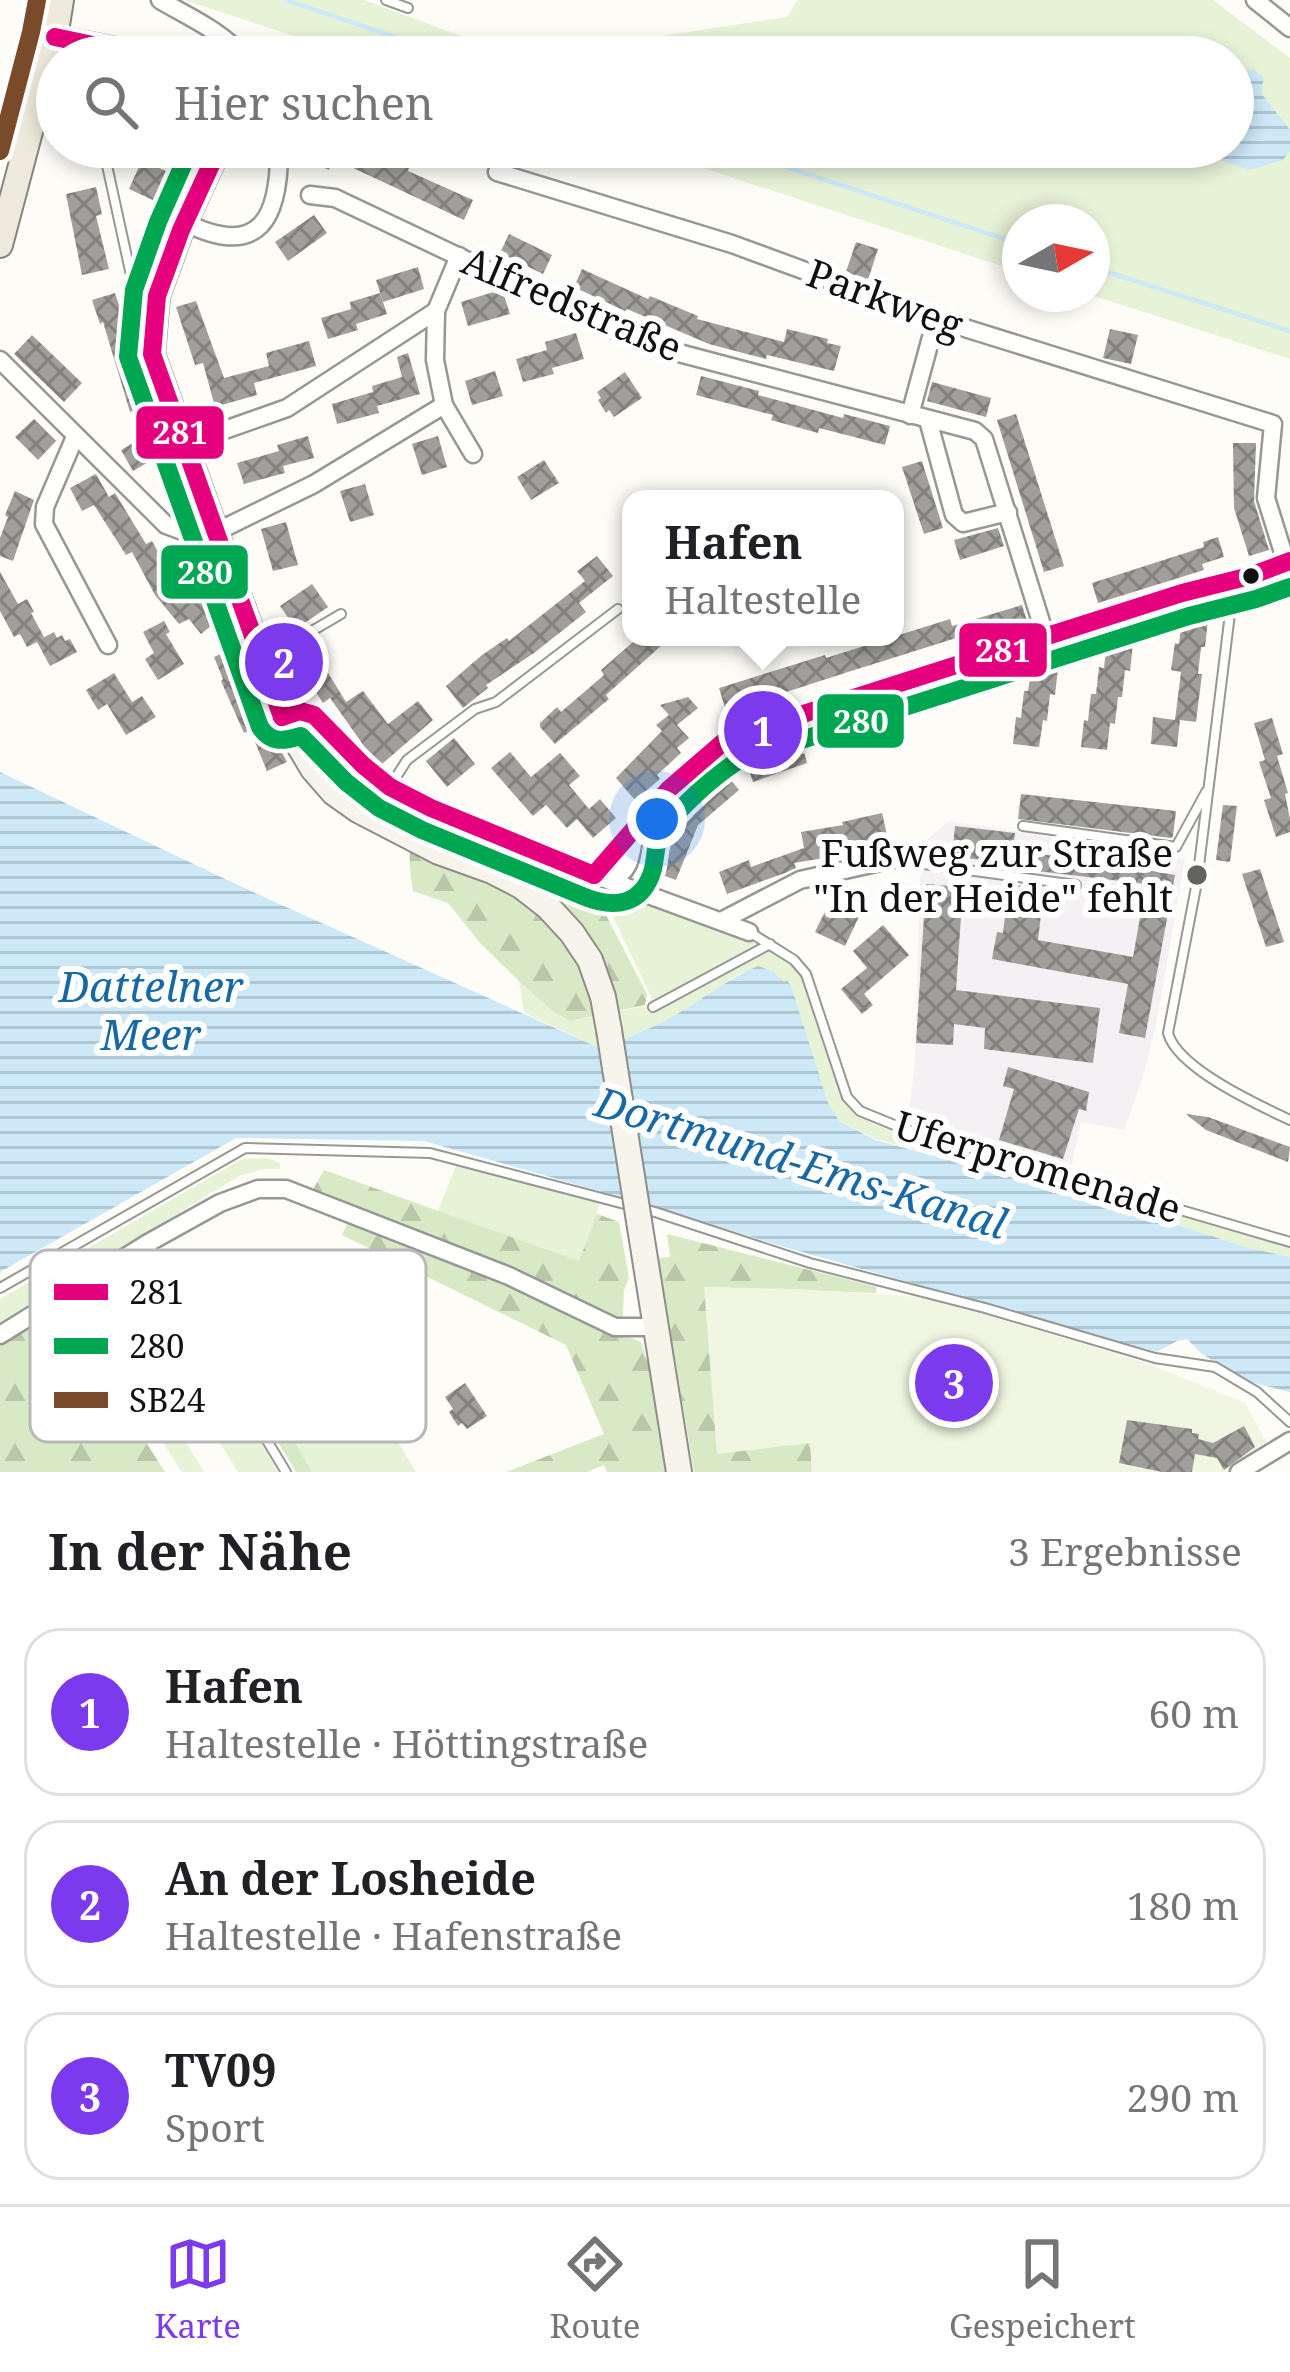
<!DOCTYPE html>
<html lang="de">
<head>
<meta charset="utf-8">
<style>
	body { margin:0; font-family:"Noto Serif",serif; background:#f2f2f2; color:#202124 }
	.compass { position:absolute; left:1002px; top:204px; width:108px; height:108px; border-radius:50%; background:#fff; box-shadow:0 6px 18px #0003; rotate:81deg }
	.you { position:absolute; left:657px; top:819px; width:42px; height:42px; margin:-30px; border:9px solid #fff; border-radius:50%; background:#1a73e8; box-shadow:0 0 0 18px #1a73e833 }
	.badge { display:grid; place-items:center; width:78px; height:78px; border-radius:50%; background:#7c3aed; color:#fff; font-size:39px; font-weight:700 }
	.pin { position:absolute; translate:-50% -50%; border:6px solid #fff; box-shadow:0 3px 12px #0006 }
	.popup { position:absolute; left:622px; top:490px; width:282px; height:156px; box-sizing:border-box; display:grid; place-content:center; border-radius:24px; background:#fff; filter:drop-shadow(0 3px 9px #0005); font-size:39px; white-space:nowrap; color:#757577 }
	.popup b { font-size:45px; color:#202124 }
	.popup::after { content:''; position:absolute; left:50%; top:100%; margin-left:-24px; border:24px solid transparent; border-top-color:#fff }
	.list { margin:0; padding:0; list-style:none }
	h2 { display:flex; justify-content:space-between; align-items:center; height:156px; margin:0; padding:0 48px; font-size:51px }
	h2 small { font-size:39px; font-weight:400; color:#757577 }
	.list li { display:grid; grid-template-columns:78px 1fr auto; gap:36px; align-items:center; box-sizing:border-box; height:168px; margin:0 24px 24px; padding:0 24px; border:3px solid #e0e0e0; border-radius:36px }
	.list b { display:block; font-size:45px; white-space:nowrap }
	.list p { margin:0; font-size:39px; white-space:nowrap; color:#757577 }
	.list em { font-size:39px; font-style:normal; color:#757577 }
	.icon { flex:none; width:66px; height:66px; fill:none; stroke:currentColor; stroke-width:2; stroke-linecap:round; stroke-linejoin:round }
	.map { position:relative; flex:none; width:1290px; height:1472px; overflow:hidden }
	.search { position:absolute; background:#fff; box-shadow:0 6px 18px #0003; left:36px; right:36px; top:36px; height:132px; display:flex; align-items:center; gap:30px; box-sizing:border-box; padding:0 42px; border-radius:66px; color:#757577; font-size:45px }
	.sheet { height:732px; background:#fff }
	nav { display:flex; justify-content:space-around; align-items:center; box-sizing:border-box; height:168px; border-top:3px solid #e0e0e0; background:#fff; font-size:33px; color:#757577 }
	nav a { display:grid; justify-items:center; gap:6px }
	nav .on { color:#7c3aed }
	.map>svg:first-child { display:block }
	.industrial { fill:#f5f0f3 }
	.grass { fill:#e7f3d7 }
	.forest { fill:url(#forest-firs) }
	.pitch { fill:#f0f6e1 }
	.water { fill:url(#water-rules) }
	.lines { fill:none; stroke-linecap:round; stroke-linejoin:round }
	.stream { stroke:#cde8f7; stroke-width:4.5 }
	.building { fill:url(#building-cross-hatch) }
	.lane-casing { stroke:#979795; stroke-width:12 }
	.street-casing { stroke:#979795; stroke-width:21 }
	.secondary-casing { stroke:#8e8d8b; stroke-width:28 }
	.primary-casing { stroke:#858482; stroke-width:28 }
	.lane { stroke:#fffffe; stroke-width:8 }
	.street { stroke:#fffffe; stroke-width:16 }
	.secondary { stroke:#f6f4eb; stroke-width:24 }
	.primary { stroke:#ede9dc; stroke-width:24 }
	.secondary-bridge-casing { stroke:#8e8d8b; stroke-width:28; stroke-linecap:butt }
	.secondary-bridge { stroke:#f6f4eb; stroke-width:24 }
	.bus-1-casing { stroke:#fff; stroke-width:27 }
	.bus-2-casing { stroke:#fff; stroke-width:27 }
	.bus-3-casing { stroke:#fff; stroke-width:27 }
	.bus-1 { stroke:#e5007d; stroke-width:18 }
	.bus-2 { stroke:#00a651; stroke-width:18 }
	.bus-3 { stroke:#7a4b2a; stroke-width:18 }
	.bus-dot { fill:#111; stroke:#fff; stroke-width:4.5 }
	.poi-dot { fill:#646362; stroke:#fff; stroke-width:4.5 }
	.labels { text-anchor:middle; stroke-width:12; stroke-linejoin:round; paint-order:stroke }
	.street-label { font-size:39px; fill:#111; stroke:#fff }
	.poi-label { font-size:39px; fill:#111; stroke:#fff; text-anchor:end }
	.water-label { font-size:42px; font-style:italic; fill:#1768a6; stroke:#fff }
	.key { fill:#fff; stroke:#b8b8b8; stroke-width:3 }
	.key-label { font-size:33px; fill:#111 }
	.line-badge { stroke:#fff; stroke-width:4.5 }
	.badge-label { font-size:33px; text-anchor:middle; font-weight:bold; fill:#fff }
</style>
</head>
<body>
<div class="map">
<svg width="1290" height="1472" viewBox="0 0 1290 1472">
	<defs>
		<pattern id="forest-firs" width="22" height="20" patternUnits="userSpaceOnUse" patternTransform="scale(3)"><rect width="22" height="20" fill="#d8eac5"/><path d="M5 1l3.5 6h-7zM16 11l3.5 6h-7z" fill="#b8c8a8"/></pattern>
		<pattern id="water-rules" width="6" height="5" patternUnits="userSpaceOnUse" patternTransform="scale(3)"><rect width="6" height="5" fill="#cde8f7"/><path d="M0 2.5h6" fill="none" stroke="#afc6d3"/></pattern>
		<pattern id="building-cross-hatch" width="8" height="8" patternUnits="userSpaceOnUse" patternTransform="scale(3)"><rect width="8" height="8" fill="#a19f9c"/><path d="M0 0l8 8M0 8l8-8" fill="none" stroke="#82807e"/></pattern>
	</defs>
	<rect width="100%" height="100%" fill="#fdfcf7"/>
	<polygon class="industrial" points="949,821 1185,859 1157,1020 1142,1080 1124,1130 1081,1122 1071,1168 908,1122 915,1060 921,845"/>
	<g class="grass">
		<polygon points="184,0 364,0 518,57 358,57"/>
		<polygon points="798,0 1213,0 1290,58 1290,359 1088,294 1092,294 1092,222 1020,222 1020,272 639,147 1233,147 1233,57 542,57 543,54 787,17"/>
		<path d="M597,883C655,902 751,924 795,965C803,971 805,980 809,989L843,1097C858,1125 891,1130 920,1138L923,1145L931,1142L1041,1175L1045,1180L1050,1177L1158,1209L1163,1215L1169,1211L1278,1243L1280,1248L1285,1245L1290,1247V1257L1246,1247L1104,1202L875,1139L839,1121L828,1103L790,988L774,974L740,973L671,1019L611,1047H597L524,1013L519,981L552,1011L570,1021L645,1006L652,999Z"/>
		<polygon points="268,1158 280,1163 280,1169 264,1169 239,1176 0,1323 0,1299 242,1159"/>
		<polygon points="457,1163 599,1203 597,1214 580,1262 438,1211"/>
		<polygon points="151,1257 278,1472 238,1472 183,1383 159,1398 204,1472 182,1472 74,1302"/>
		<polygon points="313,1300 416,1472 312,1472 235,1340"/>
	</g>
	<g class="forest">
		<path d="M430,814L584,879L592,888L647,994L645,1005L570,1021L552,1011L519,981L481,944L448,903L413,891C408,860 405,836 430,814Z"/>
		<polygon points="324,1170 579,1261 597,1214 619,1222 629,1278 624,1290 622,1334 641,1342 648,1363 666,1472 607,1472 604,1465 587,1472 506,1472 604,1434 566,1345 342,1235 354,1209 312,1191"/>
		<polygon points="667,1234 877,1287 876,1293 705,1287 811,1443 812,1472 694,1472 658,1258 670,1257"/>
		<polygon points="34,1322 78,1389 107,1381 165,1472 0,1472 0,1343"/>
		<polygon points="235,1340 312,1472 296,1472 222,1347"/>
	</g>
	<polygon class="pitch" points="704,1287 799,1289 920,1297 980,1313 1146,1363 1245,1403 1268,1445 1229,1472 812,1472 810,1443 717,1454"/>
	<g class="water">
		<polygon points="1233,69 1254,70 1264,78 1261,93 1290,130 1290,151 1283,160 1249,170 1182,147 1233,147"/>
		<path d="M0,772L242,887L597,1047C618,1046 631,1035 650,1028C688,1012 720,982 758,966L775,972V974L784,982L787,980L791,986L828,1103L839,1121L875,1140L1104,1202L1246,1247L1290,1257V1392L1243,1380L1201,1353L1187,1339L1177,1341L1157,1352L777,1245L680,1214L424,1141L236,1138L0,1272Z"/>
	</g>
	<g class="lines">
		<g class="stream">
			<polyline points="286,0 454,57"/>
			<polyline points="725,147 1020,244"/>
			<polyline points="1092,267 1290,331"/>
		</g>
	</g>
	<g class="building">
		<polygon points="308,147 370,147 377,151 376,153 409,168 408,171 473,200 464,220 334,159 329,170 307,161 312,149"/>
		<polygon points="142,160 170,173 157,202 129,189"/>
		<polygon points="96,187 102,214 96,216 109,269 82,275 66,194"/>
		<polygon points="314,215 327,233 288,261 275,242"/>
		<polygon points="509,234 552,255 543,274 500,253"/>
		<polygon points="856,242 878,249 868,280 846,272"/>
		<polygon points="418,267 424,289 383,302 376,280"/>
		<polygon points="582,269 648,299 650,296 698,316 697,319 784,342 787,329 828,339 827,343 841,346 834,371 767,355 766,359 709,344 627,309 625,311 574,287"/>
		<polygon points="500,290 503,292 510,314 468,326 461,302"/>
		<polygon points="115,293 152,405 130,412 103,322 100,324 92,300"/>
		<polygon points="380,293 387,314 356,324 358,330 328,339 321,318 351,309 350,302"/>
		<polygon points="196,301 224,378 269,366 266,353 309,341 316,366 254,383 257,395 215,407 203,363 195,365 176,307"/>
		<polygon points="1110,329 1138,335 1131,364 1103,358"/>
		<polygon points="576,333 584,359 552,368 554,374 523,382 516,359 547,350 545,342"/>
		<polygon points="32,335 82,383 64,402 14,354"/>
		<polygon points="408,353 420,394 377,406 379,413 337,424 332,404 373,392 372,386 402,377 397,357"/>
		<polygon points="495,371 503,396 472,405 465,381"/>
		<polygon points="625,372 642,398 614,417 609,410 606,413 598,400 601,398 597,392"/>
		<polygon points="701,376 759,391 758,395 843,418 844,414 890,426 885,445 819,428 818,433 771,420 773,415 696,395"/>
		<polygon points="932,382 991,398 986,417 927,401"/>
		<polygon points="1016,414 1064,566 1044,572 997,420"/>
		<polygon points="34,419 56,441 38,460 15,437"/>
		<polygon points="152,432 164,453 133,471 121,450"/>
		<polygon points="308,436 314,458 283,466 285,473 244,484 237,463 279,451 277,445"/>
		<polygon points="438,436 447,467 422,475 412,444"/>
		<polygon points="1233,443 1256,443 1254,501 1269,550 1249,556 1234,508"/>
		<polygon points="544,460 559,483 531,500 517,477"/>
		<polygon points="922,461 943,528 924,534 902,467"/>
		<polygon points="96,474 109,497 115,493 146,544 152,541 174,582 181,578 188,587 195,581 223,616 201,634 189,619 179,624 155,595 132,552 126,555 94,505 82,511 70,488"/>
		<polygon points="365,484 374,515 350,522 340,491"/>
		<polygon points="15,491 34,500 13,561 0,556 0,538 8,517 5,515"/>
		<polygon points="286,522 298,565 273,571 261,529"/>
		<polygon points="998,528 1004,546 960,560 954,540"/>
		<polygon points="1218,537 1224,557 1202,564 1204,570 1098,603 1092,583 1204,547 1203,542"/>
		<polygon points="597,556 613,576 579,603 586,612 534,653 486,685 488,688 463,708 446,686 482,655 507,638 509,641 585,581 577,571"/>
		<polygon points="0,572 18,604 27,599 34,612 31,613 44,637 37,641 54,632 57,638 62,635 65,641 70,639 77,652 50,666 37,642 27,647 20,634 14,637 0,611"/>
		<polygon points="312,584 328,607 296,629 280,606"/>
		<polygon points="1022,605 1028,624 971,642 969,634 848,672 780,694 782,701 728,718 719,688 825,655 826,658 950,619 952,626"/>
		<polygon points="1182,617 1208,620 1205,647 1201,647 1198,674 1202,674 1196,722 1180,720 1177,747 1151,744 1153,717 1175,720 1181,672 1171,670 1175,643 1179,644"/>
		<polygon points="164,621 170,632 166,634 184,664 158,680 145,659 154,653 143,632"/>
		<polygon points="629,637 671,637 606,695 609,699 555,744 540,727 540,723 557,707 561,712 604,675 601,670 633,642"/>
		<polygon points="1107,640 1133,644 1130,671 1125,670 1122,697 1118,697 1115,724 1110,723 1107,750 1081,747 1084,720 1088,721 1091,694 1096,694 1099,667 1104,668"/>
		<polygon points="309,642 346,702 363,691 388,724 418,701 433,720 382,764 364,746 330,698 323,703 291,654"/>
		<polygon points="236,647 267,723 287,762 267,771 250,730 244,733 221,681 223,679 214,657"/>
		<polygon points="1032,665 1058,668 1055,695 1050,694 1047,721 1043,720 1039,747 1013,744 1016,717 1021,718 1024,691 1028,691"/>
		<polygon points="114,673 132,702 142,696 156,717 126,735 107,704 98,710 86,690"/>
		<polygon points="688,697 698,708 677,725 689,738 677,748 681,753 657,775 660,779 635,800 616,778 662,731 656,725 669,715 660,705"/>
		<polygon points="1272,718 1283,754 1277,756 1288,793 1285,794 1290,819 1290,832 1276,837 1264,800 1271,798 1259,762 1265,760 1254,723"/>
		<polygon points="454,738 475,764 447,787 426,761"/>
		<polygon points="800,738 807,763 753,782 745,757"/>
		<polygon points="510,752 531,777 560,753 580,776 569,785 589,809 600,799 616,818 593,838 577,819 567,828 546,805 533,816 491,768"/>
		<polygon points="722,769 739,790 698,825 676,880 648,870 668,814 670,814 674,803 679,798 684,802"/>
		<polygon points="1021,794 1176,811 1173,836 1171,838 1018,819"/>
		<polygon points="1223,805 1237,806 1230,862 1216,860"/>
		<polygon points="882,813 888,839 836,850 836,856 794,863 796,868 785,873 727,894 719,872 749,860 751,867 804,848 801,832 843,825 842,822"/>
		<polygon points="955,826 1015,833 1013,851 1129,865 1130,858 1154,861 1152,871 1175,875 1145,1038 1119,1033 1128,984 992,959 997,932 1003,933 1009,884 1044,889 1038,940 1133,957 1146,884 1011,868 1010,864 952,856"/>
		<polygon points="1260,869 1284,942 1266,947 1242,874"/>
		<polygon points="926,884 963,887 956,990 1100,1008 1093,1063 984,1049 985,1028 954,1024 953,1045 916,1043"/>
		<polygon points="854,892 865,904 845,946 815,932 833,895 849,903"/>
		<polygon points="883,925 909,955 864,994 873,1005 862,1014 841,989 867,968 853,951"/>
		<polygon points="1008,1067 1089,1092 1086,1111 1079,1109 1063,1159 999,1140 1014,1089 1003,1086"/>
		<polygon points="1186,1114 1208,1117 1290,1147 1288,1162 1206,1130"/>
		<polygon points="131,1339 145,1358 165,1345 168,1349 176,1344 184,1357 176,1362 178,1366 174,1368 183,1382 158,1397 124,1344"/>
		<polygon points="465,1383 487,1416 467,1429 462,1423 458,1426 449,1412 453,1409 445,1397"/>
		<polygon points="1127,1420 1192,1429 1192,1433 1199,1434 1198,1439 1213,1443 1244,1426 1255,1447 1224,1470 1217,1458 1195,1454 1192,1472 1162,1472 1119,1463"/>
	</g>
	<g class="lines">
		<g class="lane-casing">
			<g id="lane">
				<polyline points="386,0 408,8"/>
				<polyline points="103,147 132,280 151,292"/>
				<path d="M1234,581L1197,882L1168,1033C1177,1068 1258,1105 1290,1120"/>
				<polyline points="264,659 341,614"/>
				<polyline points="391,785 407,760 475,709 496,702 618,609"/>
				<polyline points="1023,826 1176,847 1206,792"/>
				<polyline points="895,860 1076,885"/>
				<polyline points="751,933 794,960 806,974 847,1097 860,1111 904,1129 1290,1242"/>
				<polyline points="653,1007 770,944"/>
				<polyline points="149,1245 286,1472"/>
				<polyline points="0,1288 245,1148 430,1153 655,1212 810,1263 985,1308 1155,1358 1215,1367 1257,1392 1290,1422"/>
			</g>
		</g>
		<g class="street-casing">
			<g id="street">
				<path d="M160,0C192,19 218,29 244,57"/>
				<polyline points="1255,0 1290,28"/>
				<polyline points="497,172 732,244 936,319 1273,424 1266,498 1286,562"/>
				<polyline points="310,195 335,198 641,343 975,431 984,439 1046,638"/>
				<path d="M184,222C260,260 280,218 279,147"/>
				<polyline points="459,256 436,311 435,360 444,405 473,454"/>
				<polyline points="0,360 166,525 185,532 216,532 314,484 444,405"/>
				<polyline points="910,415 936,319"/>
				<polyline points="928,420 954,515 963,523 1008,512"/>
				<polyline points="75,437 45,507 44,524 108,645"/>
				<polyline points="185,444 287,408 436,311"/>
				<polyline points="282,717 300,711 314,715 376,776 390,787 431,808 594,875 749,932"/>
				<path d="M594,875C613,861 622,841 637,823C664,792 694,761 728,738L1182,593L1250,576L1290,561"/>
				<path d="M610,881C632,871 631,854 635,832"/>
				<polyline points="721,921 800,880 894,859"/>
				<polyline points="0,1335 148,1243 220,1203 258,1189 286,1189 509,1276 615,1327 654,1327"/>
				<polyline points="1239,1472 1290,1441"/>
			</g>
		</g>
		<g class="secondary-casing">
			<g id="secondary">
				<polyline points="42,35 149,57"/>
				<polyline points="215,147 215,156 181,230 157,296 152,354 282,717 313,769 334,793 358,810 439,852 492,871 521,886 548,907 572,933 590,960 603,997 609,1030"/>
				<polyline points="639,1221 679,1472"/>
			</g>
		</g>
		<g class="primary-casing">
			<polyline id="primary" points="0,245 55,37 61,0"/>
		</g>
		<use href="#lane" class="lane"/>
		<use href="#street" class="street"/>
		<use href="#secondary" class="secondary"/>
		<use href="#primary" class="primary"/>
		<g class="secondary-bridge-casing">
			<polyline id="secondary-bridge" points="609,1030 639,1221"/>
		</g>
		<use href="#secondary-bridge" class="secondary-bridge"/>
		<g class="bus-1-casing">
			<g id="bus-1">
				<polyline points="55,37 149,57"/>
				<polyline points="215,147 215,156 181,230 157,296 152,354 282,717"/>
				<polyline points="282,717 300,711 314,715 363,765 390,787 431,808 594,875"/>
				<polyline points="594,875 669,789 728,738 1182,593 1250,576 1290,561"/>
			</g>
		</g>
		<g class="bus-2-casing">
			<path id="bus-2" d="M191,147L158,222L134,290L128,357L260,727C271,744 284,741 301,736L346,782L379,808L422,830L585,897C615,909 643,905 653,869C656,856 655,842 662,832C680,806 712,778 739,760L1189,616L1256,599L1290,587"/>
		</g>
		<g class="bus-3-casing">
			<polyline id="bus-3" points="0,151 31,32 37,0"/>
		</g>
		<use href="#bus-1" class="bus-1"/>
		<use href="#bus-2" class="bus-2"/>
		<use href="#bus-3" class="bus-3"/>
	</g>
	<circle class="bus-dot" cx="1251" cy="576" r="10"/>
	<circle class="poi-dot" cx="1197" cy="875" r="12"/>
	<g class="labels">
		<g class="street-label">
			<text transform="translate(885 299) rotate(20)" y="14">Parkweg</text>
			<text transform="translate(572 304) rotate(23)" y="14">Alfredstraße</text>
			<text transform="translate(1038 1167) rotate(17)" y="14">Uferpromenade</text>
		</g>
		<g class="poi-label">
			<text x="1173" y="867">Fußweg zur Straße<tspan x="1173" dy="45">"In der Heide" fehlt</tspan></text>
		</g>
		<g class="water-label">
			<text x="151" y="1002">Dattelner<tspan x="151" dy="48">Meer</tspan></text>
			<text transform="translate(801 1163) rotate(17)" y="15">Dortmund-Ems-Kanal</text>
		</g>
	</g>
	<rect x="30" y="1250" width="396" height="192" rx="18" class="key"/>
	<rect x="54" y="1284" width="54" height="16" fill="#e5007d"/>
	<rect x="54" y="1338" width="54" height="16" fill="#00a651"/>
	<rect x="54" y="1392" width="54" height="16" fill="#7a4b2a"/>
	<g class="key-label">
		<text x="129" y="1304">281</text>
		<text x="129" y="1358">280</text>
		<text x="129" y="1412">SB24</text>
	</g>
	<g class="line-badge">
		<rect x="134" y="404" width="92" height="57" rx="12" fill="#e5007d"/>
		<rect x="159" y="543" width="91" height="58" rx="12" fill="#00a651"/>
		<rect x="957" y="621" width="92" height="58" rx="12" fill="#e5007d"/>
		<rect x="815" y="692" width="91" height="58" rx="12" fill="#00a651"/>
	</g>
	<g class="badge-label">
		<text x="180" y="444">281</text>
		<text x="205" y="584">280</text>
		<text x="1003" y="662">281</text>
		<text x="861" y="733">280</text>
	</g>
</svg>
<svg class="compass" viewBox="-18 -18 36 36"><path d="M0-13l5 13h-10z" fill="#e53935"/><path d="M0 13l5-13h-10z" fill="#757577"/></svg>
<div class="you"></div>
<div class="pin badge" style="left:763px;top:730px">1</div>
<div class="popup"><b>Hafen</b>Haltestelle</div>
<div class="pin badge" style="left:284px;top:662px">2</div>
<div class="pin badge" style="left:954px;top:1383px">3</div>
<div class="search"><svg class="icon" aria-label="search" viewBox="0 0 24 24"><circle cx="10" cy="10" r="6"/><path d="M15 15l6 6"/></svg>Hier suchen</div>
</div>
<section class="sheet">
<h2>In der Nähe<small>3 Ergebnisse</small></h2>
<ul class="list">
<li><span class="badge">1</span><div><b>Hafen</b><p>Haltestelle · Höttingstraße</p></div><em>60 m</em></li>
<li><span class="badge">2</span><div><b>An der Losheide</b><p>Haltestelle · Hafenstraße</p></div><em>180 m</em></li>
<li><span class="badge">3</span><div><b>TV09</b><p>Sport</p></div><em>290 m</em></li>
</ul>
</section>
<nav>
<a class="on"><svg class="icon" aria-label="map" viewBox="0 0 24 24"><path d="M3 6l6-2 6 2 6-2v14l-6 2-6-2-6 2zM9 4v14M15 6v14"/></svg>Karte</a>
<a><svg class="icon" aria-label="directions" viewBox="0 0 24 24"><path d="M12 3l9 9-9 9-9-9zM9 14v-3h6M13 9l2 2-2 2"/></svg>Route</a>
<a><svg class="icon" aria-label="saved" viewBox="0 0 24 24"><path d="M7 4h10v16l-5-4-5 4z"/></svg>Gespeichert</a>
</nav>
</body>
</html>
